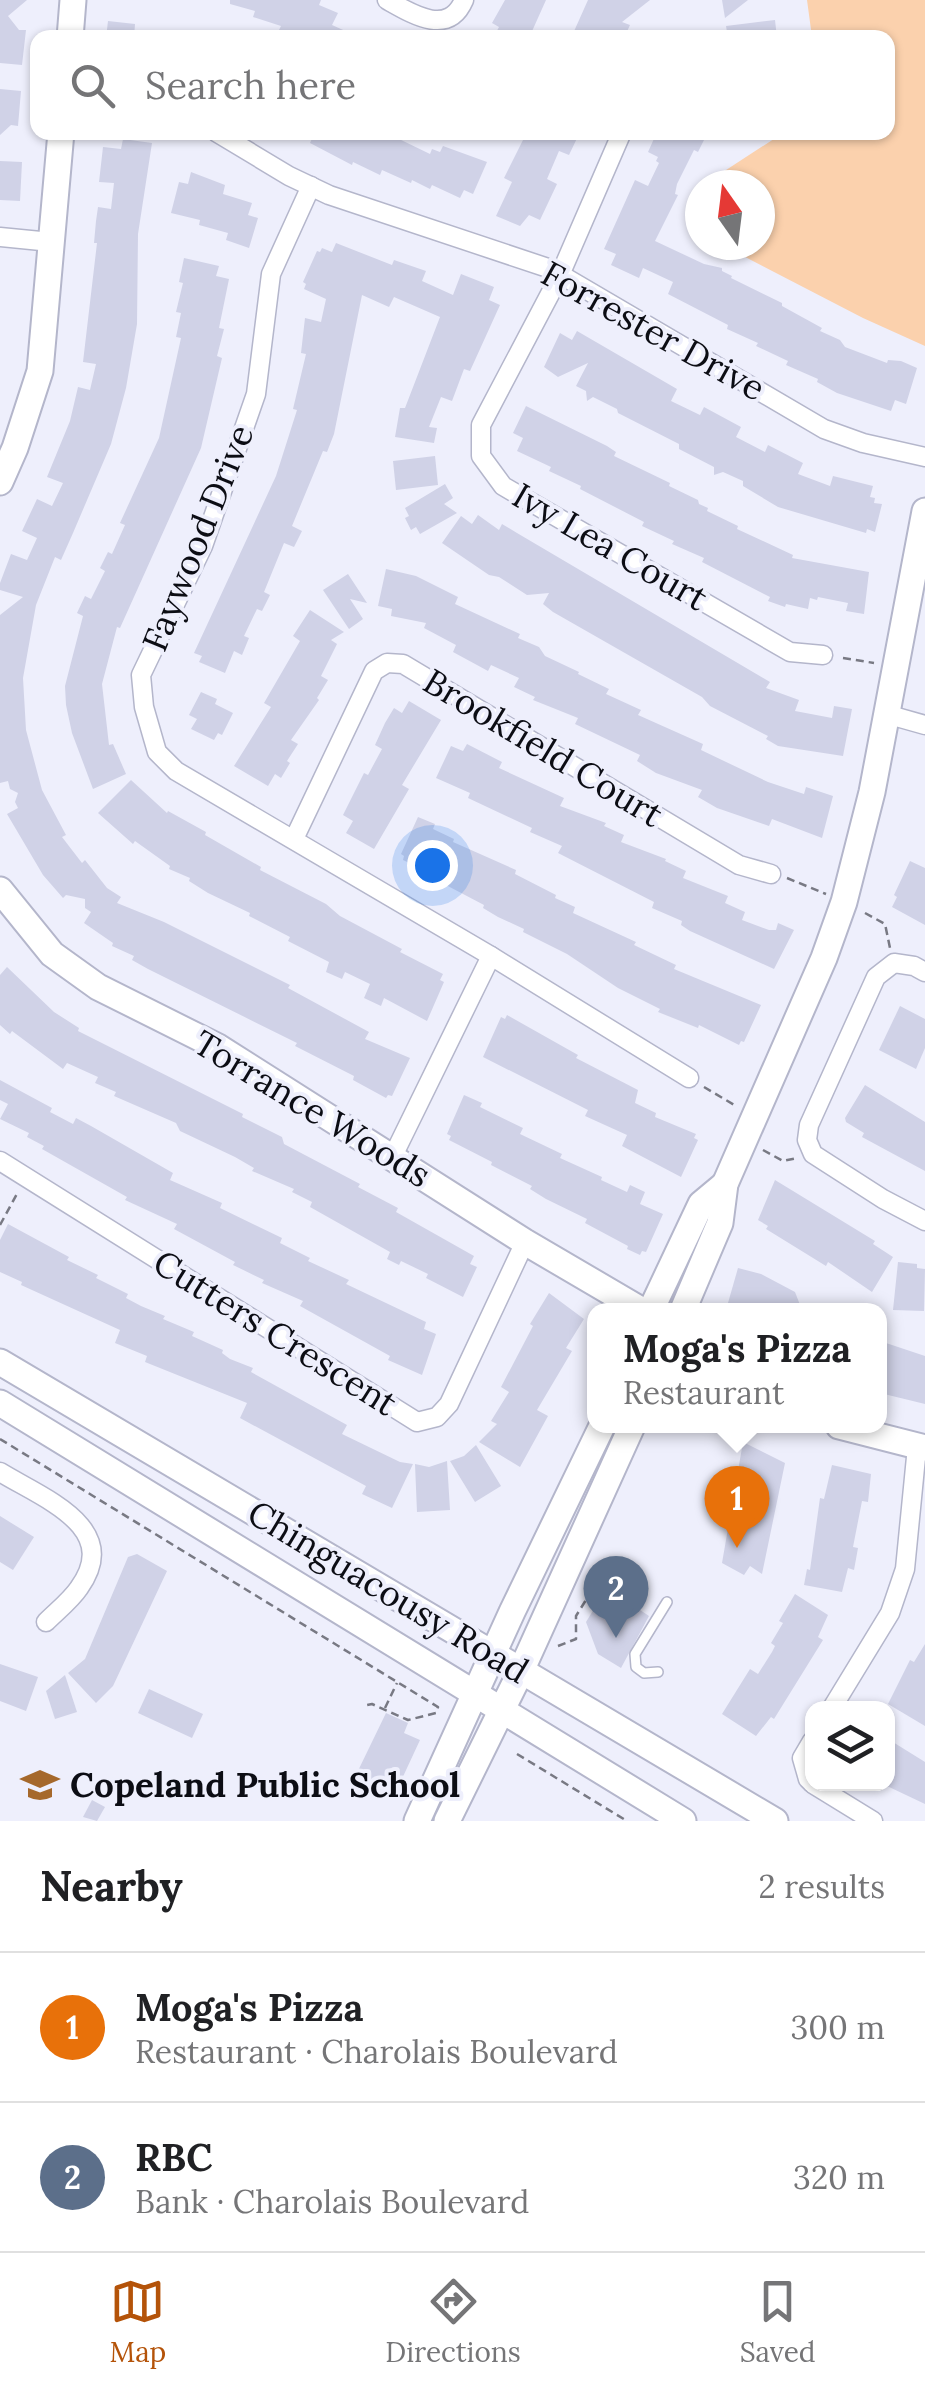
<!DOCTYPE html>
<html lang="en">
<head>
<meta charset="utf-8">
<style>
	body { margin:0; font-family:Lora,serif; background:#f2f2f2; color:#202124 }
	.controls { position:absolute; right:30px; bottom:30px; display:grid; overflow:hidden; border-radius:20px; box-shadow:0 2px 8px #0004 }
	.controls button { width:90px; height:90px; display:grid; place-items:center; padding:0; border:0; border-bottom:2px solid #e0e0e0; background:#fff; color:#202124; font:50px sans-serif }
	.compass { position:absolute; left:685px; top:170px; width:90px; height:90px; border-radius:50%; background:#fff; box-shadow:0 2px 8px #0004; rotate:346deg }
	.you { position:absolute; left:432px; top:865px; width:35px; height:35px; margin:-25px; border:8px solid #fff; border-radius:50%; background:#1a73e8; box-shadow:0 0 0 15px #1a73e833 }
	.badge { display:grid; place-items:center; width:65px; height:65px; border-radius:50%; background:#b45309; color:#fff; font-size:32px; font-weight:700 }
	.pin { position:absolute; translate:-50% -82px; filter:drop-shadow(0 2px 5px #0008) }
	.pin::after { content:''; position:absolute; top:52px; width:35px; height:30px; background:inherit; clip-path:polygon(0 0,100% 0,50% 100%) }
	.popup { position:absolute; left:587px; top:1303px; width:300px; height:130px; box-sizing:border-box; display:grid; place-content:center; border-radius:20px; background:#fff; filter:drop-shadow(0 2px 8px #0005); font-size:32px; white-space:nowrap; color:#757577 }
	.popup b { font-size:38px; color:#202124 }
	.popup::after { content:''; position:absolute; left:50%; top:100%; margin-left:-20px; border:20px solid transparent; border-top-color:#fff }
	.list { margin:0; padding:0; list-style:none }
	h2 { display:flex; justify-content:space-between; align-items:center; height:130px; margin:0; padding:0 40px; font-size:42px }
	h2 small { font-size:32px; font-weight:400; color:#757577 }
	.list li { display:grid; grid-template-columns:65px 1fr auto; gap:30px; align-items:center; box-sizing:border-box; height:150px; padding:0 40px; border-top:2px solid #e0e0e0 }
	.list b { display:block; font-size:38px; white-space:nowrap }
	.list p { margin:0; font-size:32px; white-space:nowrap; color:#757577 }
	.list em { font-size:32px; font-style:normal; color:#757577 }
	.icon { flex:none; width:55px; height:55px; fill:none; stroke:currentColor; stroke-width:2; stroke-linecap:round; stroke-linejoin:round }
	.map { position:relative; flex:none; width:925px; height:1821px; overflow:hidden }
	.search { position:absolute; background:#fff; box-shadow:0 2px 8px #0004; left:30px; right:30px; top:30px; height:110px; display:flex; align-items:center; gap:25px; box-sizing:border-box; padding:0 35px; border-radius:20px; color:#757577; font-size:38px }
	.sheet { height:430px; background:#fff }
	nav { display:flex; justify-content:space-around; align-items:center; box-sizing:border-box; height:140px; border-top:2px solid #e0e0e0; background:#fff; font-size:28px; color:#757577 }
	nav a { display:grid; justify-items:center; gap:5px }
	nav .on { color:#b45309 }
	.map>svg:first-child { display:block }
	.green { fill:#fbd1ad }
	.building { fill:#d0d2e7 }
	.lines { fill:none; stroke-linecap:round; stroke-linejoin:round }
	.lane-casing { stroke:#b4b6cb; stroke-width:12 }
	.street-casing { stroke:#b4b6cb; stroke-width:21 }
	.secondary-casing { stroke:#b4b6cb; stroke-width:29 }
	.path { stroke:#787983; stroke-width:2.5; stroke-dasharray:8 5; stroke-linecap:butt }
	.lane { stroke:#fff; stroke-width:9 }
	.street { stroke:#fff; stroke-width:18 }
	.secondary { stroke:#fff; stroke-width:25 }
	.labels { text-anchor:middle; stroke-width:8; stroke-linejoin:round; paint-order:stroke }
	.street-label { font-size:35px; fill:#0c0d14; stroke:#eeeffc }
	.poi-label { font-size:35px; font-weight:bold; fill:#0c0d14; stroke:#eeeffc; text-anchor:start }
</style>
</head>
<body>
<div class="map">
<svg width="925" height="1821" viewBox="0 0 925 1821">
	<rect width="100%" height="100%" fill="#eeeffc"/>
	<polygon class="green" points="807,0 925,0 925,346 863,318 722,245 760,245 760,185 714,185 723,172 783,133 888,132 888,38 812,37"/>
	<g class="building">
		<polygon points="0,0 27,0 8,16 19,30 26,30 22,65 0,63"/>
		<polygon points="230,0 321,0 319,5 338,13 332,25 361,38 295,38 279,30 281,26 253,17 255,11 230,4"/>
		<polygon points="505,0 546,0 529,38 493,38 499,27 492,23"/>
		<polygon points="588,0 650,0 622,22 630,25 624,38 571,38"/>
		<polygon points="722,0 748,0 725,18"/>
		<polygon points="775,20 777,38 728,38 726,26"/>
		<polygon points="108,21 135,24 134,38 106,38"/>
		<polygon points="0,89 21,91 18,126 11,125 0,135"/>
		<polygon points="315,132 400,132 397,138 430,154 432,149 440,152 443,146 487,162 473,194 464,190 460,198 432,185 430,189 412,180 411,183 382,170 380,175 353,162 352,165 310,143"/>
		<polygon points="527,132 580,132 569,155 559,151 547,179 557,184 540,220 529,215 520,226 496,216 512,182 504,178"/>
		<polygon points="657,132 708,132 698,152 694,150 677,184 675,194 678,195 655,241 704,264 722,268 722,271 732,276 731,278 782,303 782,306 822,328 820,331 840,340 845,347 887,363 888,360 901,361 917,368 906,404 895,400 891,411 837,393 817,382 818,379 786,365 788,361 756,346 758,343 727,329 728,325 668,294 673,282 643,268 639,278 611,265 616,254 604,249 635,180 648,186 659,163 656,161 658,157 648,152"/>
		<polygon points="123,139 152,143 138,234 137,324 126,388 111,444 73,533 61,560 55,557 36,605 23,678 26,730 42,790 66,835 62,837 82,863 85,860 107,888 121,897 117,903 164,922 290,985 288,988 369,1032 365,1039 410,1058 392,1096 388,1095 386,1098 353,1080 354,1076 295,1046 297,1043 148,969 132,960 134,956 112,946 113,943 84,923 91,912 85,908 85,899 66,895 63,898 43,875 7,814 18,808 15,802 18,793 10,789 8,781 0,783 0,615 23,597 0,590 0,583 11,554 27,560 37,538 22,531 37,499 52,506 63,483 47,477 70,421 78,387 90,390 96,364 83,362 97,243 94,243 96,221 98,207 111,209 114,183 99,182 103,147 121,149"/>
		<polygon points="0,161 22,162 20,201 0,200"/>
		<polygon points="191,172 225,185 223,194 252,203 248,215 258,218 249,248 226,240 228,233 199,225 200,220 171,213 179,182 188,184"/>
		<polygon points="336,243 392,265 394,260 426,271 422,281 453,295 461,274 494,287 489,300 500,305 470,371 464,369 452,401 441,397 429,427 437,428 434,443 395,437 400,408 405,408 440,317 394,297 389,307 362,295 334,434 327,452 323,451 292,526 302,531 294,547 284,543 264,592 270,595 262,611 257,609 244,636 249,638 242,655 234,651 225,673 199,662 202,656 194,653 276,476 297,410 293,409 306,354 301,353 305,318 321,322 326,299 304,289 306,284 303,282 317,251 320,252 322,248 332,252"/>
		<polygon points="184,258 219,266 216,276 229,279 219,328 224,329 217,356 222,358 201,448 120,628 117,627 102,684 109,745 113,744 126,774 93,789 72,733 66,705 65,686 83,616 77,613 85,596 91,599 105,571 100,568 108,552 112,554 125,525 120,523 159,438 181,338 176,337 181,313 176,312 183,283 179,282"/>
		<polygon points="577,331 677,389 671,401 700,415 704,407 741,427 736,437 765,452 768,445 803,463 798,474 830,486 833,476 873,486 870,497 875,498 874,503 882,504 875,532 867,529 866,533 778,507 743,486 743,481 723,472 714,475 714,467 679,449 679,444 618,413 617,409 593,397 587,401 586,391 576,386 588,363 558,377 544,367 560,333 572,340"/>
		<polygon points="526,406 607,446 616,452 614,456 670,483 669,486 698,500 699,504 708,508 707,511 738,526 737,529 793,555 792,558 869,572 864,614 846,611 848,603 818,597 817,600 810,598 808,609 786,604 785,607 768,601 770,597 702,562 704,558 672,544 674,541 642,526 644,522 580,489 581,486 549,471 551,467 517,451 523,438 513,433"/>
		<polygon points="435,456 438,485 396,490 393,461"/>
		<polygon points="445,484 453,498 444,504 457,513 420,534 416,527 411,530 405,518 409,516 405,508"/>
		<polygon points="478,515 499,530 502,524 517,533 770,682 766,688 799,700 795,711 832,718 834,706 852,709 843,756 778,746 766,739 768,736 710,706 702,697 553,612 543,604 549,593 527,595 499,577 489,575 442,543 461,516 472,524"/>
		<polygon points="386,569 416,576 458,597 455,604 520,634 518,638 539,647 545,656 579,672 578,674 609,689 606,694 641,710 638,715 703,744 701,750 768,782 804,794 806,787 833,796 822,838 772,819 769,826 717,808 698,797 702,790 656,773 637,761 640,755 575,724 578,718 533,700 535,697 514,687 519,678 491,665 488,671 453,652 456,645 424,628 426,623 391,616 392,609 378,606"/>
		<polygon points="348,574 367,603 350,599 363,619 349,629 323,590"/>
		<polygon points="310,610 344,632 331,640 337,644 321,676 328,680 317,698 319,700 291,740 298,744 287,761 290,763 281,778 275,774 268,786 234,766 271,707 264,703 300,641 293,636"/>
		<polygon points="201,692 217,699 215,704 233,713 222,735 218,733 214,740 191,729 197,719 189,715"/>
		<polygon points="409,701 441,720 402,785 409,789 374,849 346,833 353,821 343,815 364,773 368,775 382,749 375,745 385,723 394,708 402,713"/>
		<polygon points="467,744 502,762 499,768 564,798 560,806 606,823 604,826 624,835 621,842 666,859 665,861 686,871 683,878 728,896 725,903 745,912 742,920 769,930 776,930 778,923 794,930 774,969 690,931 681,925 682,921 652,908 654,902 558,853 562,846 530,832 532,828 468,798 470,793 436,778 451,746 463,751"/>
		<polygon points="131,780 167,813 168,811 206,832 205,835 261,867 260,870 326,904 340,916 402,949 400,952 443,974 440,980 444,982 427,1021 384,998 381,1006 364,998 370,984 345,972 342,979 326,972 329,962 288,941 290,937 249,916 250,913 208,893 189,881 190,878 169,869 170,866 135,841 133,844 98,813"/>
		<polygon points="418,817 435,824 433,829 454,839 453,842 516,870 515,874 556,895 555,898 575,907 573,913 636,942 634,945 676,965 674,969 761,1005 744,1042 741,1041 739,1045 699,1025 698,1028 658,1012 660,1009 618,988 567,954 523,932 524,929 498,917 483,908 484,905 444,884 441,878 403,860 404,856 401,854"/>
		<polygon points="910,861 925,868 925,925 892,907 897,897 894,895"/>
		<polygon points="7,967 54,1012 79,1028 78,1031 243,1114 242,1117 282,1137 284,1144 360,1184 358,1187 398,1208 396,1212 474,1256 470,1264 477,1267 463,1297 426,1278 428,1274 401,1261 399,1265 387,1259 390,1252 310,1207 312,1202 292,1192 294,1189 252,1171 254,1168 235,1157 180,1131 176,1123 114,1096 116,1092 95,1083 98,1077 67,1063 63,1069 12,1031 10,1034 0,1025 0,975"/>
		<polygon points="900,1006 925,1019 925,1048 916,1069 879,1050"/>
		<polygon points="507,1015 578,1055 576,1058 638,1090 635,1103 656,1113 655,1117 696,1134 694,1138 698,1140 681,1177 622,1146 627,1135 585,1116 588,1110 483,1057 501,1017 505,1019"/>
		<polygon points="0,1080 52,1108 50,1112 73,1124 76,1118 91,1126 173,1173 170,1180 222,1203 220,1208 282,1238 280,1243 310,1258 308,1261 349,1280 346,1284 426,1322 424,1329 436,1334 422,1375 388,1360 390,1356 300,1306 303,1301 262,1283 264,1280 233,1265 235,1262 174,1229 177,1224 125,1200 127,1197 42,1149 44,1146 27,1137 29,1133 0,1119 8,1104 0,1100"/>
		<polygon points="865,1085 925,1122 925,1171 862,1137 864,1133 846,1122 845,1118"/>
		<polygon points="464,1095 482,1103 480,1107 523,1128 520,1134 562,1154 560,1158 602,1177 601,1180 627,1192 630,1185 645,1192 640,1204 663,1214 646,1252 642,1251 640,1255 627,1249 628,1246 585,1223 587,1219 546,1199 530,1189 532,1186 491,1165 492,1162 449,1140 451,1136 447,1134"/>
		<polygon points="775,1180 875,1241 873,1244 893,1257 872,1292 828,1262 826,1266 766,1229 768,1226 758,1220"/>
		<polygon points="8,1224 69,1257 67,1260 98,1275 96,1278 128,1294 126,1298 141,1306 165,1316 163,1319 194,1332 192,1336 223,1350 222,1353 230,1359 253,1368 251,1372 347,1425 342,1434 400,1462 413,1464 392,1508 362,1494 366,1486 240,1418 247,1403 145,1362 147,1356 115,1343 120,1330 21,1285 22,1282 0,1272 0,1240"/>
		<polygon points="898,1262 917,1264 917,1268 925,1269 924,1311 893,1310"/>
		<polygon points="738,1268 761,1274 795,1292 802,1310 726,1310"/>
		<polygon points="549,1293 584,1319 566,1348 572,1351 537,1410 548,1416 520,1467 479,1442 497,1424 491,1421 509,1392 501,1387 533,1326 530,1324"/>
		<polygon points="880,1341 925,1356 925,1404 880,1393"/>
		<polygon points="743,1442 785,1463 762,1574 750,1566 744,1575 722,1563"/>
		<polygon points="476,1445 501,1486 475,1502 450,1461 464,1456"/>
		<polygon points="447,1461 450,1510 417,1512 415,1464 429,1467"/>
		<polygon points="832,1465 871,1474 868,1502 862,1501 853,1547 858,1548 854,1570 848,1568 842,1592 804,1585 807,1569 810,1570 820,1498 824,1499"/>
		<polygon points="0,1516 34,1537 13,1570 0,1562"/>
		<polygon points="137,1554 167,1571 113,1686 96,1703 68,1673 85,1659 128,1557"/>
		<polygon points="607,1588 649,1616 621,1668 598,1654 586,1622"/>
		<polygon points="795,1594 828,1615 818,1637 823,1640 774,1719 771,1717 756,1736 722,1714 750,1669 758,1674 772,1652 775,1646 771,1643 783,1623 779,1621"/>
		<polygon points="925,1644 925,1726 888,1704 910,1660 914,1662"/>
		<polygon points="0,1664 38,1677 26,1711 0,1701"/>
		<polygon points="65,1675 77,1712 55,1719 46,1691"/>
		<polygon points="149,1689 203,1714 192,1738 138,1713"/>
		<polygon points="386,1713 408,1723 404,1733 420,1740 394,1796 355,1777"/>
		<polygon points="888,1739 925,1762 925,1804 887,1786"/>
		<polygon points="92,1800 105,1807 97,1821 83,1817"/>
	</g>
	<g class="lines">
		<g class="lane-casing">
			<polyline id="lane" points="658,1672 644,1673 636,1667 635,1654 667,1602"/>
		</g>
		<g class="street-casing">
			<g id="street">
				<path d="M387,0C412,14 448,37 464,0"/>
				<polyline points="216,132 289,176 329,195 551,269 824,429 863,443 925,457"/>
				<polyline points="622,132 560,275 481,425 481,456 503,486 790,652 823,655"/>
				<polyline points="311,186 271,274 256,394 203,546 141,675 144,707 157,752 176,771 491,956 689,1078"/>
				<polyline points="0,237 51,242"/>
				<polyline points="886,714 925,725"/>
				<polyline points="294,839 374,671 387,663 403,664 739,865 771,874"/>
				<polyline points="925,972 914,966 894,963 876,977 809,1125 807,1140 813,1154 883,1199 925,1221"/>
				<polyline points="393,1156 491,956"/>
				<polyline points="0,1161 417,1422 437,1417 449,1404 525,1242"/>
				<path d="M0,1472C42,1498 123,1527 79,1588C71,1600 57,1611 46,1622"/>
				<polyline points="832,1708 890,1613 905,1569 917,1447"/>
				<polyline points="812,1741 802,1758 808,1779 812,1783"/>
				<polyline points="813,1784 873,1821"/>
			</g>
		</g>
		<g class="secondary-casing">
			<g id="secondary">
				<polyline points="70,38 73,0"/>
				<polyline points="0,482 15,448 40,371 61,132"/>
				<polyline points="0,890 52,954 98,987 218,1047 525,1242 641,1310"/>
				<polyline points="651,1310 701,1204 725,1184"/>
				<polyline points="683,1310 720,1223 725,1184 824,958 844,902 872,792 925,511"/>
				<polyline points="0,1362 775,1821"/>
				<polyline points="0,1403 683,1821"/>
				<polyline points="839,1426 925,1448"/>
				<polyline points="417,1821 512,1612 602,1426"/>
				<polyline points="447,1821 521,1671 632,1426"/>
			</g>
		</g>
		<g class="path">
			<polyline points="843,658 874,663"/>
			<polyline points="787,878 826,894"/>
			<polyline points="865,913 885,924 890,948"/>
			<polyline points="704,1087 736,1106"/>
			<polyline points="763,1150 783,1161 797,1158"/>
			<polyline points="0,1225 18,1192"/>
			<polyline points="0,1439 438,1707 436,1713 408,1720 372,1704 363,1706"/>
			<polyline points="558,1646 576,1639 576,1616 594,1587 585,1583"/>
			<polyline points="385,1708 397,1683"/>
			<polyline points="517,1754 627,1821"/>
		</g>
		<use href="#lane" class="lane"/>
		<use href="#street" class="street"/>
		<use href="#secondary" class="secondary"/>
	</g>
	<defs>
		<g id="school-bare" transform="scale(3)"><path d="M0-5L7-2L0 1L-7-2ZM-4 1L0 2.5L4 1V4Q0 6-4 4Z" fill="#a5682b" stroke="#eeeffc" stroke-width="2.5" paint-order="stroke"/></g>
	</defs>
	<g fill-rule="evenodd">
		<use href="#school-bare" x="40" y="1785"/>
	</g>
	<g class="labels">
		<g class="street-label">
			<text transform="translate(653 331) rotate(29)" y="12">Forrester Drive</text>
			<text transform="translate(198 538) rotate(-68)" y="12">Faywood Drive</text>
			<text transform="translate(610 547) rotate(30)" y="12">Ivy Lea Court</text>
			<text transform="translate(543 748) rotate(31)" y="12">Brookfield Court</text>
			<text transform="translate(312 1109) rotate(31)" y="12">Torrance Woods</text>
			<text transform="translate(275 1333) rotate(32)" y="12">Cutters Crescent</text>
			<text transform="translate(388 1592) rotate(31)" y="12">Chinguacousy Road</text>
		</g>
		<g class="poi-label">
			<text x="70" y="1797">Copeland Public School</text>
		</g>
	</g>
</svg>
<div class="controls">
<button><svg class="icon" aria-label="layers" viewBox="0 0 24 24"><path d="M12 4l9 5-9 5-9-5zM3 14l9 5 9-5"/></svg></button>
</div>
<svg class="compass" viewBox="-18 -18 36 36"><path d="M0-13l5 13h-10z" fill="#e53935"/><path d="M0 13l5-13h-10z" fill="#757577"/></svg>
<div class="you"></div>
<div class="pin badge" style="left:737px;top:1548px;background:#e8710a">1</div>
<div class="popup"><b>Moga's Pizza</b>Restaurant</div>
<div class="pin badge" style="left:616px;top:1638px;background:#5c6f8a">2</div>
<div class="search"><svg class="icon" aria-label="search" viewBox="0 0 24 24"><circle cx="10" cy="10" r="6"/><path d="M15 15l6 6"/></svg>Search here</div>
</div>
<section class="sheet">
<h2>Nearby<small>2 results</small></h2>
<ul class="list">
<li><span class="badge" style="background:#e8710a">1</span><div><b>Moga's Pizza</b><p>Restaurant · Charolais Boulevard</p></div><em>300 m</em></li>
<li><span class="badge" style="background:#5c6f8a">2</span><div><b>RBC</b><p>Bank · Charolais Boulevard</p></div><em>320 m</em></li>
</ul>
</section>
<nav>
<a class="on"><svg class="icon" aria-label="map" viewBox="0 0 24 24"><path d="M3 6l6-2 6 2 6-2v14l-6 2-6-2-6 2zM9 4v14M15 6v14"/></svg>Map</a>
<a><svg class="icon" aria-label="directions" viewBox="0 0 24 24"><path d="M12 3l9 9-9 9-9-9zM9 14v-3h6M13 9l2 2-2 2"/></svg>Directions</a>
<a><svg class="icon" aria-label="saved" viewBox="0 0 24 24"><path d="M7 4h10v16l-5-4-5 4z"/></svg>Saved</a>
</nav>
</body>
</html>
